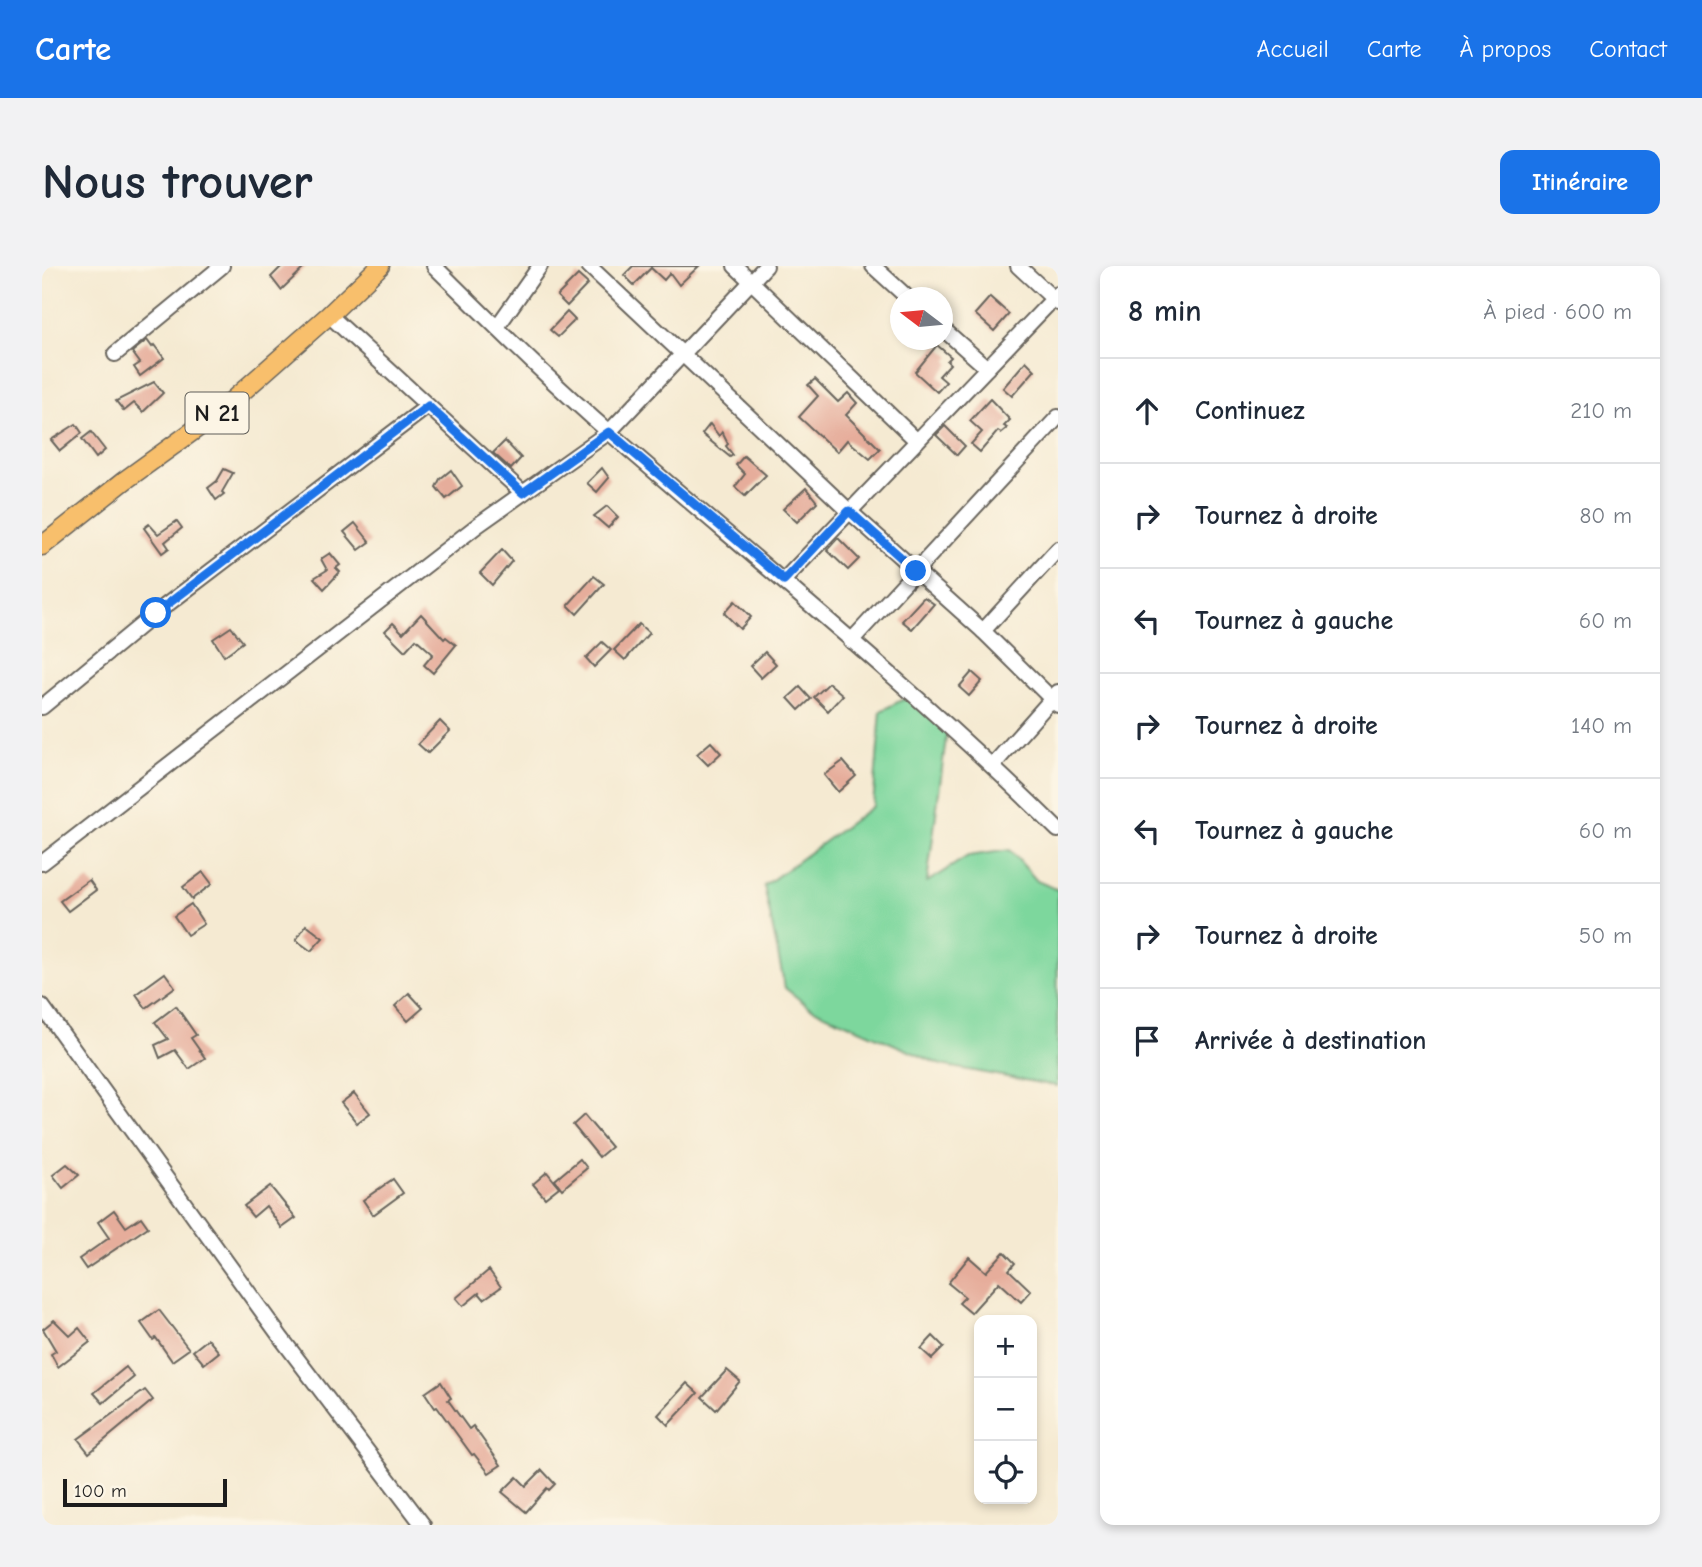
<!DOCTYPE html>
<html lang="fr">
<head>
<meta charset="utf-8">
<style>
	body { margin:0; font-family:"Comic Neue",sans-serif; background:#f2f2f3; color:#1f2937 }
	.controls { position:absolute; right:21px; bottom:21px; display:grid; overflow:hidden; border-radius:14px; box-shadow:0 4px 10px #0003 }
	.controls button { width:63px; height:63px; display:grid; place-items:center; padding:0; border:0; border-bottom:2px solid #e0e1e3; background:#fff; color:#1f2937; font:35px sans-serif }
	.compass { position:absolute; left:848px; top:21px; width:63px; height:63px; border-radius:50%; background:#fff; box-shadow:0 4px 10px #0003; rotate:286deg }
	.scale { position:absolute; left:21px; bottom:18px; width:164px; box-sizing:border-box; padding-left:7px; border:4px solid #1c1c1c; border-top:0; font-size:19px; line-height:24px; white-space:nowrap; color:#1c1c1c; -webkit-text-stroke:5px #fcf5e5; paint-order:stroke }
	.stop { position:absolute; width:21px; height:21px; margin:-16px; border:5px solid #1a73e8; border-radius:50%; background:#fff }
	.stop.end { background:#1a73e8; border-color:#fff; box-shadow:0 2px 7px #0008 }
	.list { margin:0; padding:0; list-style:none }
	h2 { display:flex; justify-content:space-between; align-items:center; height:91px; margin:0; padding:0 28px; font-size:30px }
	h2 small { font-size:23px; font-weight:400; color:#747a83 }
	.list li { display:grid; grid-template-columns:46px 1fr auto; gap:21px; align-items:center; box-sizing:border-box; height:105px; padding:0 28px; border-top:2px solid #e0e1e3 }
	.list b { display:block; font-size:26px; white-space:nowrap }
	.list em { font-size:23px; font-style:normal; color:#747a83 }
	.icon { flex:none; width:38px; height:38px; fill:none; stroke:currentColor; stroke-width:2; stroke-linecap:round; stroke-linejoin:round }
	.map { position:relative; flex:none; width:1016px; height:1259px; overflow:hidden; border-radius:14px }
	header { display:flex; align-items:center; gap:42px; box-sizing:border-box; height:98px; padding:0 35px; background:#1a73e8; color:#fff }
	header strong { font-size:33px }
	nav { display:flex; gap:38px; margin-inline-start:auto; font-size:24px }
	.intro { display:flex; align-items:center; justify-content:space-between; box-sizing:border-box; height:168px; padding:0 42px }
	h1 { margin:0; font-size:49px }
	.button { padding:18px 32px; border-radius:14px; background:#1a73e8; color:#fff; font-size:24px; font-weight:700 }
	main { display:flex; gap:42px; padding:0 42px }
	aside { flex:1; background:#fff; border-radius:14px; box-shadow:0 4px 10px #0003 }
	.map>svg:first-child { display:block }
	.green { fill:#7dd79d; stroke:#4c7a5c; stroke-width:2 }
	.building { fill:#e6ad9b }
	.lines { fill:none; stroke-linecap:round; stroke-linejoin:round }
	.minor-casing { stroke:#68645c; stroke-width:18 }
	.major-casing { stroke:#68645c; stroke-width:21 }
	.minor { stroke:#fff; stroke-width:14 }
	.major { stroke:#f8bf6c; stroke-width:18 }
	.route { stroke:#1a73e8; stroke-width:9 }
	.labels { text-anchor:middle; stroke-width:6; stroke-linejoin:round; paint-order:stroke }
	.shield { fill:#fcf5e5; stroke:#5f5d58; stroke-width:2 }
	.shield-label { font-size:24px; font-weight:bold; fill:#1c1c1c }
</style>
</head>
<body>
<header>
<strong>Carte</strong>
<nav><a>Accueil</a><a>Carte</a><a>À propos</a><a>Contact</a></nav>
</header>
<div class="intro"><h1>Nous trouver</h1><a class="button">Itinéraire</a></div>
<main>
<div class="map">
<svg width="1016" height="1259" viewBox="0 0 1016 1259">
	<rect width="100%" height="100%" fill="#fcf5e5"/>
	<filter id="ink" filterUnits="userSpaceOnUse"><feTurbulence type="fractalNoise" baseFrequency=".0143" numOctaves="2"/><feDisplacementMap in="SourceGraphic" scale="14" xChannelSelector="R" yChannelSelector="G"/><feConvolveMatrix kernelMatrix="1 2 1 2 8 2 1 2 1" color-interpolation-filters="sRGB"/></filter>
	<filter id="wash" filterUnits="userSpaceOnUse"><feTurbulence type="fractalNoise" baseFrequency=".00686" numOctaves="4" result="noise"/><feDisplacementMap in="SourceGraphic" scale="28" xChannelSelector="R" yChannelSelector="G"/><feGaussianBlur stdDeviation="1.57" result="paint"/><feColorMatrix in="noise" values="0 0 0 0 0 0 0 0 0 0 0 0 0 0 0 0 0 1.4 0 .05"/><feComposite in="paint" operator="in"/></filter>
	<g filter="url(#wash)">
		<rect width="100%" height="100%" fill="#f5ead2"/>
		<polygon class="green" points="867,430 905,465 885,616 926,590 968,584 995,615 1016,624 1015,820 899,799 767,741 743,722 722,620 831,540 839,445"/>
		<g id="blocks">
			<g class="building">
				<polygon points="240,0 264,0 239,24 229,11"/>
				<polygon points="591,0 657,0 637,19 628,7 622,14 609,2 592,19 582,9"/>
				<polygon points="536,9 546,18 525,40 515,30"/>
				<polygon points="948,31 967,48 952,65 933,48"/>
				<polygon points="525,46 533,54 516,71 508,64"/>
				<polygon points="105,74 110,81 112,79 122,92 98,110 92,101 98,97 90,86"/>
				<polygon points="895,79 909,91 905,95 908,98 897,110 904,116 895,126 873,106"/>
				<polygon points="984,95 993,104 970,130 961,122"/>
				<polygon points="773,113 796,136 806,127 815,137 804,149 838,183 828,193 805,174 795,186 757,151 776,130 766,119"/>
				<polygon points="112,116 121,127 101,146 92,137 82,145 74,135"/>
				<polygon points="948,133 968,154 962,160 965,162 959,167 956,165 938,186 929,178 940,166 928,155"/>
				<polygon points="34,158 40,167 18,185 9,174"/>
				<polygon points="668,158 677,170 680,166 686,178 684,180 691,189 688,191 660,168"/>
				<polygon points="903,160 923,180 915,189 894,169"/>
				<polygon points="49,166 63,184 54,192 40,173"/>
				<polygon points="463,175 479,192 469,203 451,187"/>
				<polygon points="702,190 724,209 703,230 693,221 703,208 694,199"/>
				<polygon points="560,202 567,212 555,226 545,217"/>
				<polygon points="182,203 191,207 180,226 182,228 174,234 166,222 175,215"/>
				<polygon points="409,204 420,220 404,233 394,221 398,213"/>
				<polygon points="764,222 775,236 755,256 741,243"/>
				<polygon points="565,240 576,251 566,262 552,250"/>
				<polygon points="135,255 140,262 123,276 127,282 120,287 102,262 107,258 116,268"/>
				<polygon points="313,257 328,276 317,284 302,266"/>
				<polygon points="796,272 817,293 806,304 785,284"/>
				<polygon points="460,284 470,295 450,319 438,307"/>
				<polygon points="288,287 298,299 294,302 298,306 282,323 272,312 285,304 279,293"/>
				<polygon points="552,310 562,318 535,348 526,339"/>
				<polygon points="882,331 892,338 870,363 860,355"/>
				<polygon points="693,335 709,351 698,363 682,347"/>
				<polygon points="379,348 402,373 404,371 414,379 391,407 382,399 391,388 374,373 363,385 343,365 351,357 361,367"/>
				<polygon points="597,358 607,367 583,394 572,384"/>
				<polygon points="189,361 201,376 182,390 171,373"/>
				<polygon points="560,376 569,384 552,401 544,392"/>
				<polygon points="723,386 734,398 719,412 708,400"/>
				<polygon points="930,406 940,415 927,430 917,421"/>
				<polygon points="787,417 801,429 786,445 772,431"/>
				<polygon points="758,421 769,433 757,444 746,432"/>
				<polygon points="398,455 408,465 386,487 376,478"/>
				<polygon points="669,476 679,487 666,499 655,488"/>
				<polygon points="801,495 814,510 796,526 782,509"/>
				<polygon points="161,606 170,618 150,633 141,621"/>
				<polygon points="47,614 54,624 26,645 18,635"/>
				<polygon points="149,638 162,658 145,669 132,650"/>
				<polygon points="264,659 281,672 269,685 254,674"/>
				<polygon points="123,707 133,721 104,742 94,728"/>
				<polygon points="367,727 381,742 366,755 353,740"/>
				<polygon points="134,740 154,769 149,772 163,792 147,803 133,784 118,792 113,779 126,773 113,756"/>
				<polygon points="312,827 328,847 315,857 299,837"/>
				<polygon points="542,849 569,881 557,891 531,859"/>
				<polygon points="538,893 545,902 520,923 513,914"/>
				<polygon points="25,898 37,909 21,922 11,909"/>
				<polygon points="505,906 517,921 503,932 491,918"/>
				<polygon points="351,913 361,927 331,949 321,934"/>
				<polygon points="228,920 254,952 240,962 224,940 211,951 202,940"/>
				<polygon points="72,944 84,961 99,951 106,961 44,1003 37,993 67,972 56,956"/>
				<polygon points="962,986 973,997 967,1004 989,1025 979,1036 957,1016 929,1047 917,1037 923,1031 906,1017 927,991 944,1006"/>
				<polygon points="447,1004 459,1021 442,1033 437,1027 421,1040 414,1032"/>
				<polygon points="117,1044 147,1083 130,1095 114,1072 111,1074 99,1057"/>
				<polygon points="12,1054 28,1070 37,1062 48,1076 16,1101 9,1088 14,1085 1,1063"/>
				<polygon points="891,1070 902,1081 890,1093 879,1083"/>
				<polygon points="166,1073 177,1086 162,1098 151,1085"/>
				<polygon points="84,1101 92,1111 61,1137 52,1127"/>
				<polygon points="685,1104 698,1115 674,1144 660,1131"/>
				<polygon points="399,1116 409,1132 406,1134 427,1163 431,1160 459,1199 447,1207 432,1188 430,1189 395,1141 393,1142 383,1127"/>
				<polygon points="645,1117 656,1127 626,1159 616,1149"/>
				<polygon points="103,1124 111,1134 47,1187 36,1173"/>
				<polygon points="500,1204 513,1218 507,1224 505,1222 484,1246 460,1226 475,1211 484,1220"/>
			</g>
		</g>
	</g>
	<g filter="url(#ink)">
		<use href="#blocks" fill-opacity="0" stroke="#68645c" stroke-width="2"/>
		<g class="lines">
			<g class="minor-casing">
				<g id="minor">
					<path d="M392,0C450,57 508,115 569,168C719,298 875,424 1016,564"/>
					<polyline points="547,0 807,245 941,365 1016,439"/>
					<polyline points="693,0 875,175"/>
					<polyline points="831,0 866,32"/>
					<polyline points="976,0 1016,37"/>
					<polyline points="287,49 481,227"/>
					<polyline points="455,61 498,0"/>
					<polyline points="900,62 945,102"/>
					<polyline points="73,88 180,0"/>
					<polyline points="742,314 1016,28"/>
					<polyline points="941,365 1016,283"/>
					<polyline points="809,375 1016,151"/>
					<polyline points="0,441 114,347 386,140"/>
					<polyline points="951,499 1016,426"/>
					<polyline points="0,597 436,259 567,166 724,0"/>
					<polyline points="0,740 240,1073 381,1259"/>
				</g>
			</g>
			<g class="major-casing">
				<polyline id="major" points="0,280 82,215 176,147 287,49 338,0"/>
			</g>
			<use href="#minor" class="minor"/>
			<use href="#major" class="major"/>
		</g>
	</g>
	<g class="lines" filter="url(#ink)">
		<polyline class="route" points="114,347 386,140 481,227 567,166 742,314 807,245 874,305"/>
	</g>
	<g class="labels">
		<rect class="shield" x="143.5" y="126.5" width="63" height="41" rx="5"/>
		<g class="shield-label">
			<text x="175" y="155">N 21</text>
		</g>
	</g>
</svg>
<div class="controls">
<button>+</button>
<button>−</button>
<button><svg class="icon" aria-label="locate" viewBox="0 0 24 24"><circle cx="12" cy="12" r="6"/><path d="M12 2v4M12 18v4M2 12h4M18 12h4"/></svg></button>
</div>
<svg class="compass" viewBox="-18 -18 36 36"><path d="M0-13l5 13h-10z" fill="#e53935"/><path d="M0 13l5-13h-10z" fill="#747a83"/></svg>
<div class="scale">100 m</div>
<div class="stop" style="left:114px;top:347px"></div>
<div class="stop end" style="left:874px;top:305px"></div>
</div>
<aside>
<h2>8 min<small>À pied · 600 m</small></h2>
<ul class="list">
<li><svg class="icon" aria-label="ahead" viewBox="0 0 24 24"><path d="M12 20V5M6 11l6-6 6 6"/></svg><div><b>Continuez</b></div><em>210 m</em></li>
<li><svg class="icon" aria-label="right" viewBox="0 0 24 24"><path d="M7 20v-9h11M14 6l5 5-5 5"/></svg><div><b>Tournez à droite</b></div><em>80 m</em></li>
<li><svg class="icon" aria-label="left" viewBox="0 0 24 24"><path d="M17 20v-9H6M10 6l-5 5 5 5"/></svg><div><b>Tournez à gauche</b></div><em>60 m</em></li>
<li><svg class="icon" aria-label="right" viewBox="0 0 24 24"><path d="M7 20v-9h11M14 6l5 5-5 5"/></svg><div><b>Tournez à droite</b></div><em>140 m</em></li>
<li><svg class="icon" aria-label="left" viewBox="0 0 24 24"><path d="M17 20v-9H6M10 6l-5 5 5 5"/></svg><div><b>Tournez à gauche</b></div><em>60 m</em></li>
<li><svg class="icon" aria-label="right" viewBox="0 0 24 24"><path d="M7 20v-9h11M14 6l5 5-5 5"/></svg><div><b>Tournez à droite</b></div><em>50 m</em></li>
<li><svg class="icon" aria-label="arrive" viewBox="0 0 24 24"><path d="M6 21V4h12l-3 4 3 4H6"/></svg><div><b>Arrivée à destination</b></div></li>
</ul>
</aside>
</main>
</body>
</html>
